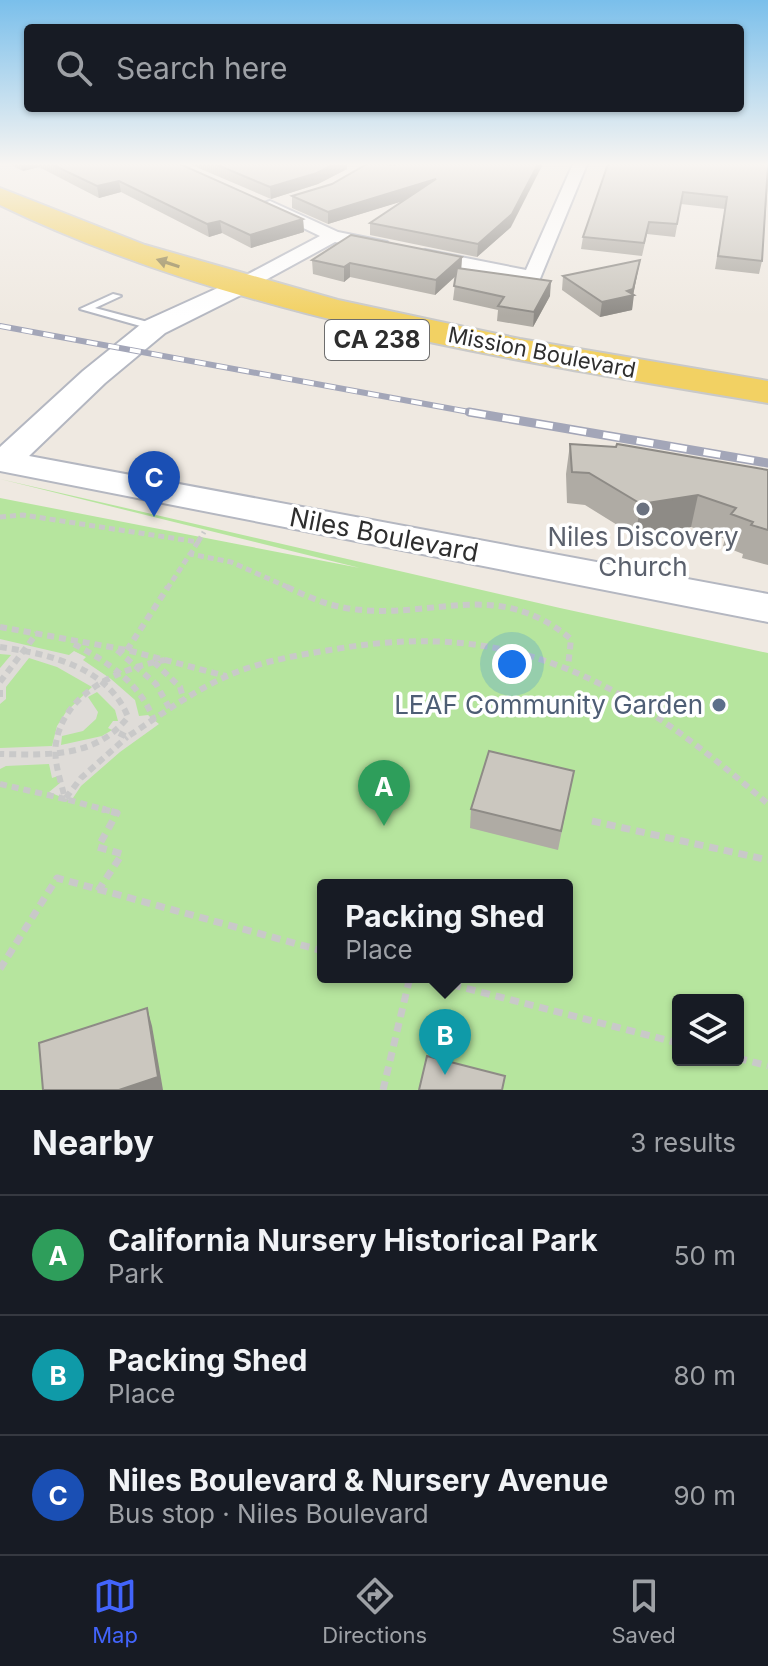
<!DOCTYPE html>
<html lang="en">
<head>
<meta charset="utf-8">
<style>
	body { margin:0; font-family:Inter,sans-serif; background:#242831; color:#f1f3f6 }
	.controls { position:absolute; right:24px; bottom:24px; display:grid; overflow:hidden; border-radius:8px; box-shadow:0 2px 6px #0004 }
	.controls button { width:72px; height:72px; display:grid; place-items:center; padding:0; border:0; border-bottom:2px solid #363941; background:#171b24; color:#f1f3f6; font:40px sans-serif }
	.you { position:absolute; left:512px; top:664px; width:28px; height:28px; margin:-20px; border:6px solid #fff; border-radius:50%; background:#1a73e8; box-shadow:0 0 0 12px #1a73e833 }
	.badge { display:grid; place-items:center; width:52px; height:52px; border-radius:50%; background:#4264fb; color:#fff; font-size:26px; font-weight:700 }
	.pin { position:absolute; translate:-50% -66px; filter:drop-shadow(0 2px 4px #0008) }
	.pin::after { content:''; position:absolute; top:42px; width:28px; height:24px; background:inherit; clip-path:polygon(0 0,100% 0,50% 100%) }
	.popup { position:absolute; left:317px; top:879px; width:256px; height:104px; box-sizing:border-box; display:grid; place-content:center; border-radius:8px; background:#171b24; filter:drop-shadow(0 2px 6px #0005); font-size:26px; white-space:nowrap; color:#9ea1a6 }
	.popup b { font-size:30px; color:#f1f3f6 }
	.popup::after { content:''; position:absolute; left:50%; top:100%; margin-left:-16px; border:16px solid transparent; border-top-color:#171b24 }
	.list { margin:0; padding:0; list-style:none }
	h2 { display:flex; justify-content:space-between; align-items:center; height:104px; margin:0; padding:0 32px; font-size:34px }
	h2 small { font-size:26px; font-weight:400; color:#9ea1a6 }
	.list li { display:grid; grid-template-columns:52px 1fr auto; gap:24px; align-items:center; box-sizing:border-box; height:120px; padding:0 32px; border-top:2px solid #363941 }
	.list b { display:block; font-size:30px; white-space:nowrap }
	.list p { margin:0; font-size:26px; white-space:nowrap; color:#9ea1a6 }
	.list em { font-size:26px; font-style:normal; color:#9ea1a6 }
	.icon { flex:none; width:44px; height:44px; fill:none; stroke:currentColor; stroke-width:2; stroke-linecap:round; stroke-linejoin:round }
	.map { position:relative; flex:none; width:768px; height:1090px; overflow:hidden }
	.search { position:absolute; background:#171b24; box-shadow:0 2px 6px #0004; left:24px; right:24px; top:24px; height:88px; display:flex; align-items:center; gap:20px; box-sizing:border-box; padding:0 28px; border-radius:8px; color:#9ea1a6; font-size:30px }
	.sheet { height:464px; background:#171b24 }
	nav { display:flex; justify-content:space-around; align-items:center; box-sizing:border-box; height:112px; border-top:2px solid #363941; background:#171b24; font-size:22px; color:#9ea1a6 }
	nav a { display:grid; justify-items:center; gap:4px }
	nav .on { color:#4264fb }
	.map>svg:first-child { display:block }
	.green { fill:#b6e59e; fill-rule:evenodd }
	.plaza { fill:#dfdcd8; fill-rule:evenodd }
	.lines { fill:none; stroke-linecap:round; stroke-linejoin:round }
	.lane-casing { stroke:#b4b7c1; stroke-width:4 }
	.street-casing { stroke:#b4b7c1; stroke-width:4 }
	.secondary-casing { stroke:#b4b7c1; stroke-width:4 }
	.primary-casing { stroke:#c9c9c9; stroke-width:4 }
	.path-far2 { stroke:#c9c9c9; stroke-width:5; stroke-dasharray:6 4; stroke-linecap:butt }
	.path-far1 { stroke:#c9c9c9; stroke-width:6; stroke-dasharray:7 5; stroke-linecap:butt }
	.path { stroke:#c9c9c9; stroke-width:7; stroke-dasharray:9 6; stroke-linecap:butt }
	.lane { fill:#fff; fill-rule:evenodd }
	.street { fill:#fff; fill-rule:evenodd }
	.secondary { fill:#fff; fill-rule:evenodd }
	.primary { fill:#f2d163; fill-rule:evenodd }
	.rail-far1-casing { stroke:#a3a6b8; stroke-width:6 }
	.rail-casing { stroke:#a3a6b8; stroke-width:9 }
	.rail-far1 { stroke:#fff; stroke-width:4; stroke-dasharray:11; stroke-linecap:butt }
	.rail { stroke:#fff; stroke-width:6; stroke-dasharray:17; stroke-linecap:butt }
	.wall { fill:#afaba4 }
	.shaded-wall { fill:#8e8b86 }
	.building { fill:#cbc7bf; stroke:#8e8b86; stroke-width:2 }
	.oneway { fill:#908048 }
	.worship-dot { fill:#6b7280; stroke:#fff; stroke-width:3 }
	.service-dot { fill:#5c6f8a; stroke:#fff; stroke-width:3 }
	.labels { text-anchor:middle; stroke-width:7; stroke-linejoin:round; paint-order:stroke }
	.far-street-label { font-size:22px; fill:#2e2e2e; stroke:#fff }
	.shield { fill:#fff; stroke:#6d6d6d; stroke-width:2 }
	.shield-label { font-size:24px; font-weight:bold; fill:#2e2e2e }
	.street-label { font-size:26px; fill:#2e2e2e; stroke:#fff }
	.worship-label { font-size:26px; fill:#5b616d; stroke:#fff }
	.service-label { font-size:26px; fill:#4e5e75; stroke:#fff; text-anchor:end }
</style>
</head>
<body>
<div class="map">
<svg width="768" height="1090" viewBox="0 0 768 1090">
	<rect width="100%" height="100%" fill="#efe9e1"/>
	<path class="green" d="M0,479L560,608L768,653V1090H0V498L360,568ZM323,885H567V977H323ZM678,1000H738V1060H678Z"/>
	<path class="plaza" d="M0,639L69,655L74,651L86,657L83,660L111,679L135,700L139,716L148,715L159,724L120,752L81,786L71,801L49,792L60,783L58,776L52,778L49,764L6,766L0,769V748L52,746L57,726L66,712L92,687L57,667L29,658L6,687V699L0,704V668L11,655L0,654ZM97,692L115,710L118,721H113L108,728L112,730L102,736L61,745L62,736L83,731L96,719L98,712L88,697Z"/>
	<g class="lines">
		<g class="lane-casing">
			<polygon id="lane" points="113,294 121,296 95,308 159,325 159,329 151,329 80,309"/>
		</g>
		<g class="street-casing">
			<g id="street">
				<polygon points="573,164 587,164 539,281 532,283 425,260 416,255 425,250 526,270"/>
				<polygon points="270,201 338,232 387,242 390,246 381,251 335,242 249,289 235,289 233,285 235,281 320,236 264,209 264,203"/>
			</g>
		</g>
		<g class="secondary-casing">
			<polygon id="secondary" points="242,277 251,280 255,285 251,290 165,333 105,383 29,456 768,594 768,622 0,471 0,447 83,371 145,321"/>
		</g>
		<g class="primary-casing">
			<path id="primary" d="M0,188L145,245L338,300L520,339L768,381V403C516,361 231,317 0,205Z"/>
		</g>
		<g class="path-far2">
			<polyline points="0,517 23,515 198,542 191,553"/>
			<polyline points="198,542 204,532"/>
			<polyline points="167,589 190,554 231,562 292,589"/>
		</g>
		<g class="path-far1">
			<path d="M287,587C308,597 329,606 352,609C435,620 496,577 571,639L568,667"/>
			<polyline points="0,627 127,650 226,676"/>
			<path d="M74,644C109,663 139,682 154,720"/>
			<path d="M0,647C49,654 108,667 128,717C96,758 48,755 0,754"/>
			<polyline points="117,650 156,684 170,709"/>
			<polyline points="127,650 168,587"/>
			<polyline points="154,662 180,687 184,701"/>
			<polyline points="0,682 37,633"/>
			<polyline points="0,690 0,699"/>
			<path d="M119,733L127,737C159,716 190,693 225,677C260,661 299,655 336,649C522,617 633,687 768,804"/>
			<path d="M0,784L65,799C61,781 53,761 56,743C64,692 121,668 165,660"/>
			<polyline points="110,811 65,799 81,778 127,737"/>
		</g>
		<g class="path">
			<polyline points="592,821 768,860"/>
			<polyline points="98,891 122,854 98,847 117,813 102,809"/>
			<polyline points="0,969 57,878 323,951"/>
			<polyline points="423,977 678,1043"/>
			<polyline points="738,1058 768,1066"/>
			<polyline points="383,1090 410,977"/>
		</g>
		<use href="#lane" class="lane"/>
		<use href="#street" class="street"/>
		<use href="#secondary" class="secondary"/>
		<use href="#primary" class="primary"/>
		<g class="rail-far1-casing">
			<polyline id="rail-far1" points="0,326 480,414"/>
		</g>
		<g class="rail-casing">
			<polyline id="rail" points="469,412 768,463"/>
		</g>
		<use href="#rail-far1" class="rail-far1"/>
		<use href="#rail" class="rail"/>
	</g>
	<g class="wall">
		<polygon points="9,164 180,164 303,219 304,232 251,248 222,233 209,237 121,192 99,198 39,167 23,171"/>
		<polygon points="189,164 347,164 347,169 318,184 271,199"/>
		<polygon points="608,164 768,164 768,181 762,261 759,274 715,269 725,209 681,204 675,237 647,234 642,256 581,249 583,237"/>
		<polygon points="332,184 511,227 477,257 370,235 370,223 402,201 328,224 292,208 292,196"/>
		<polygon points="462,257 461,269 550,296 533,327 497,321 498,310 453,300 456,276 435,295 350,277 344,282 313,274 312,260"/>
		<polygon points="640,260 633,295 632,310 600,317 562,290 563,276"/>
		<polygon points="570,444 768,470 768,565 742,558 743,554 723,546 725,539 691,527 635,536 585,505 567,503 566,474"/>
		<polygon points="570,790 558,850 470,828 471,809"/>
	</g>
	<g class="shaded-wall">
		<polygon points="22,164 38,164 39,167 23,171"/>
		<polygon points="335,164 347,164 347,169 318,184 271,199 270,187"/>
		<polygon points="538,164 543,164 511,227 477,257 478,244"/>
		<polygon points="436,179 436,191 328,224 328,212"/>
		<polygon points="119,181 121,192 99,198 97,186"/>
		<polygon points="303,219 304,232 251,248 250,235"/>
		<polygon points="220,221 222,233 209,237 207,224"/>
		<polygon points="462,257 461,271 435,295 436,280"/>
		<polygon points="640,260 633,296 634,295 632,310 600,317 602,302 627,291"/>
		<polygon points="350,263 350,277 344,282 344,267"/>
		<polygon points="551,281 550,296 533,327 534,312"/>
		<polygon points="698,495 691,527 635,536 641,504"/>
		<polygon points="147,1008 152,1026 163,1090 119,1090"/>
	</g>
	<g class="building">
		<polygon points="51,164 180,164 303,219 250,235 220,221 207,224 119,181 97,186"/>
		<polygon points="215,164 335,164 317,173 270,187"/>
		<polygon points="367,164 385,164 395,165 396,164 538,164 512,214 478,244 370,223 436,179 328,212 292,196 332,184"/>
		<polygon points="608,164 768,164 762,261 718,256 727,197 683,192 677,224 649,222 644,243 583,237"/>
		<polygon points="351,235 462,257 436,280 350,263 344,267 312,260"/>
		<polygon points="640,260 633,289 627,291 634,295 602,302 563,276"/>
		<polygon points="457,268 551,281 534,312 498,306 504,297 454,286"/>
		<polygon points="570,444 616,447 617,444 768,470 768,530 751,525 753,522 731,514 736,508 698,495 641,504 589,473 572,472"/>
		<polygon points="489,751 574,771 561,831 471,809"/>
		<polygon points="147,1008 158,1077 119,1090 43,1090 39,1043"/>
		<polygon points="427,1056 505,1076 502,1090 419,1090"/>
	</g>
	<defs><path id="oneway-solid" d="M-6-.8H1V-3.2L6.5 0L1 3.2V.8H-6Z" transform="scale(2)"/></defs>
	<use class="oneway" href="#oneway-solid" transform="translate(168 263) rotate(-162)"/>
	<linearGradient id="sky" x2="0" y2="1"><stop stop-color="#7abfeb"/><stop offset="0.52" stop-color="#f8f5f2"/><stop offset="1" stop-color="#f8f5f2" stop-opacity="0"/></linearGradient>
	<rect width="768" height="316" fill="url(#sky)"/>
	<circle class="worship-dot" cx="643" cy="509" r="8"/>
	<circle class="service-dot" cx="719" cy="705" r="8"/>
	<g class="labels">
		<g class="far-street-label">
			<text transform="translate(542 352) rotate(11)" y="8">Mission Boulevard</text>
		</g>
		<rect class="shield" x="325" y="320" width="104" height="40" rx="6"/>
		<g class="shield-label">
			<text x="377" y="348">CA 238</text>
		</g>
		<g class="street-label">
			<text transform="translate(384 535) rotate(11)" y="9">Niles Boulevard</text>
		</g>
		<g class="worship-label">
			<text x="643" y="546">Niles Discovery<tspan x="643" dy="30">Church</tspan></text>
		</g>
		<g class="service-label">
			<text x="703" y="714">LEAF Community Garden</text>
		</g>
	</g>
</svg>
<div class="controls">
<button><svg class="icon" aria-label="layers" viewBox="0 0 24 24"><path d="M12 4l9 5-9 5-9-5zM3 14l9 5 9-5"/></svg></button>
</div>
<div class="you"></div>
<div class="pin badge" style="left:384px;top:826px;background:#2e9e5b">A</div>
<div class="pin badge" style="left:445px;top:1075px;background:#0f9aa8">B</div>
<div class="popup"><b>Packing Shed</b>Place</div>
<div class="pin badge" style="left:154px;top:517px;background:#1a4fb4">C</div>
<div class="search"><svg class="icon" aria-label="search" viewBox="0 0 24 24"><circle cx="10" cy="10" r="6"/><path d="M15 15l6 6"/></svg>Search here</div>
</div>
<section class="sheet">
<h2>Nearby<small>3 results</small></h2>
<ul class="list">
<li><span class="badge" style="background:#2e9e5b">A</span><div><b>California Nursery Historical Park</b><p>Park</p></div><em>50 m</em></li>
<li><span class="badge" style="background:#0f9aa8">B</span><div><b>Packing Shed</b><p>Place</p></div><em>80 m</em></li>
<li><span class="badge" style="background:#1a4fb4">C</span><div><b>Niles Boulevard &amp; Nursery Avenue</b><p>Bus stop · Niles Boulevard</p></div><em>90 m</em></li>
</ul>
</section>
<nav>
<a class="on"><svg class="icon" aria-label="map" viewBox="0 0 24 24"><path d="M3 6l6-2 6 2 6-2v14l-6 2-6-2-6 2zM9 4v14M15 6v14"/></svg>Map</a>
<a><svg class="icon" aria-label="directions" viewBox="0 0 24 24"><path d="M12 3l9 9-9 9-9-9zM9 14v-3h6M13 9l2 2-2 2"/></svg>Directions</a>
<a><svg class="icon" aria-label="saved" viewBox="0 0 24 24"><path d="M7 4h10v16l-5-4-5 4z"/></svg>Saved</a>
</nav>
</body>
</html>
